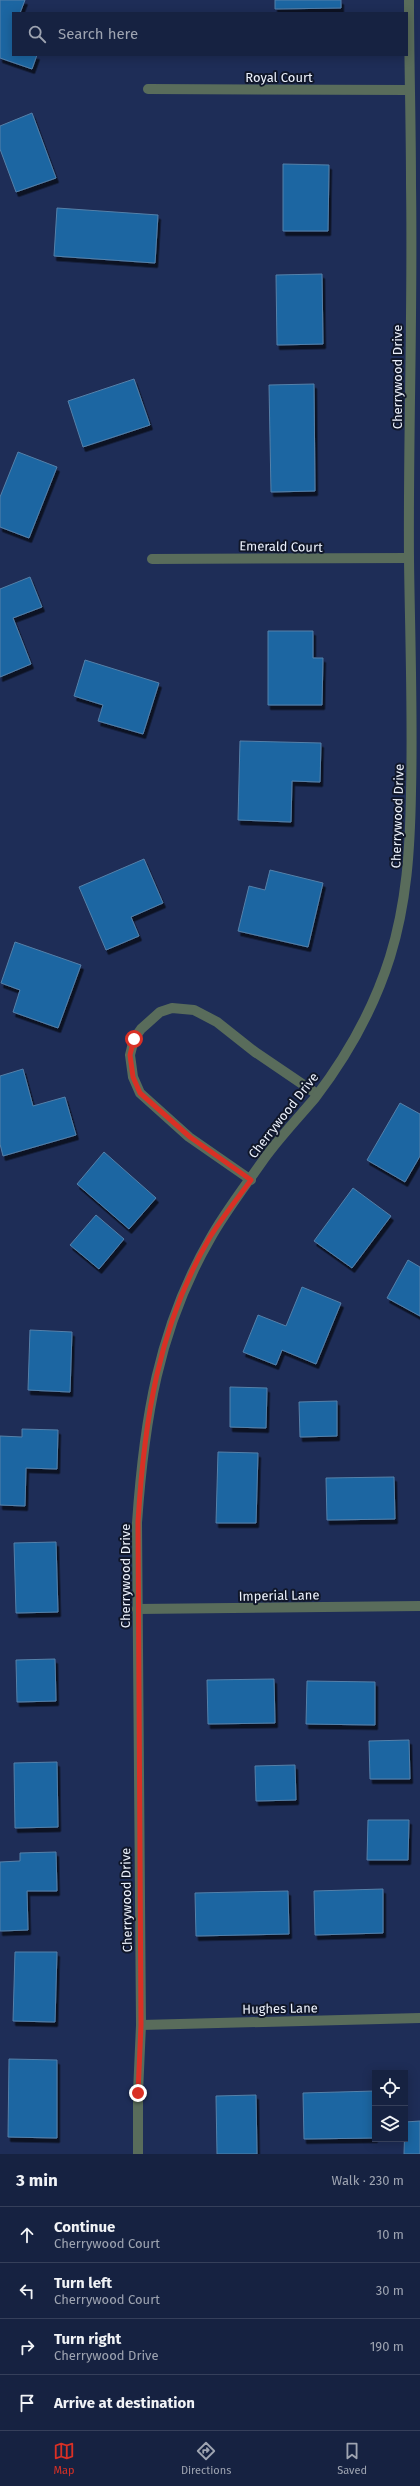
<!DOCTYPE html>
<html lang="en">
<head>
<meta charset="utf-8">
<style>
	body { margin:0; font-family:"Fira Sans",sans-serif; background:#1f2a48; color:#f1f3f6 }
	.controls { position:absolute; right:12px; bottom:12px; display:grid; overflow:hidden; border-radius:0px; box-shadow:0 2px 10px #0003 }
	.controls button { width:36px; height:36px; display:grid; place-items:center; padding:0; border:0; border-bottom:1px solid #353f5a; background:#162241; color:#f1f3f6; font:20px sans-serif }
	.stop { position:absolute; width:12px; height:12px; margin:-9px; border:3px solid #d93025; border-radius:50%; background:#fff }
	.stop.end { background:#d93025; border-color:#fff; box-shadow:0 1px 4px #0008 }
	.list { margin:0; padding:0; list-style:none }
	h2 { display:flex; justify-content:space-between; align-items:center; height:52px; margin:0; padding:0 16px; font-size:17px }
	h2 small { font-size:13px; font-weight:400; color:#9ea4b1 }
	.list li { display:grid; grid-template-columns:26px 1fr auto; gap:12px; align-items:center; box-sizing:border-box; height:56px; padding:0 16px; border-top:1px solid #353f5a }
	.list b { display:block; font-size:15px; white-space:nowrap }
	.list p { margin:0; font-size:13px; white-space:nowrap; color:#9ea4b1 }
	.list em { font-size:13px; font-style:normal; color:#9ea4b1 }
	.icon { flex:none; width:22px; height:22px; fill:none; stroke:currentColor; stroke-width:2; stroke-linecap:round; stroke-linejoin:round }
	.map { position:relative; flex:none; width:420px; height:2154px; overflow:hidden }
	.search { position:absolute; background:#162241; box-shadow:0 2px 10px #0003; left:12px; right:12px; top:12px; height:44px; display:flex; align-items:center; gap:10px; box-sizing:border-box; padding:0 14px; border-radius:0px; color:#9ea4b1; font-size:15px }
	.sheet { height:276px; background:#162241 }
	nav { display:flex; justify-content:space-around; align-items:center; box-sizing:border-box; height:56px; border-top:1px solid #353f5a; background:#162241; font-size:11px; color:#9ea4b1 }
	nav a { display:grid; justify-items:center; gap:2px }
	nav .on { color:#d93025 }
	.map>svg:first-child { display:block }
	.building { fill:#1a66a2; stroke:#5580a9; filter:url(#shadow) }
	.lines { fill:none; stroke-linecap:round; stroke-linejoin:round }
	.minor { stroke:#596c5b; stroke-width:10 }
	.route { stroke:#d93025; stroke-width:5 }
	.labels { text-anchor:middle; stroke-width:4; stroke-linejoin:round; paint-order:stroke }
	.street-label { font-size:13px; fill:#edf2fd; stroke:#10172a }
</style>
</head>
<body>
<div class="map">
<svg width="420" height="2154" viewBox="0 0 420 2154">
	<defs>
		<filter id="shadow"><feDropShadow dx="2.5" dy="4.5" stdDeviation="0" flood-color="#0009"/></filter>
	</defs>
	<rect width="100%" height="100%" fill="#1e2d57"/>
	<g class="building">
		<polygon points="0,0 25,0 20,13 13,13 13,55 37,55 32,69 0,58"/>
		<polygon points="275,0 341,0 341,8 275,9"/>
		<polygon points="32,113 56,178 16,192 0,149 0,126"/>
		<polygon points="283,164 329,165 328,231 283,231"/>
		<polygon points="57,208 158,215 155,263 54,256"/>
		<polygon points="322,274 323,344 277,345 276,275"/>
		<polygon points="134,379 150,425 83,447 68,401"/>
		<polygon points="314,384 315,491 271,492 269,385"/>
		<polygon points="18,452 57,467 29,538 0,527 0,497"/>
		<polygon points="30,577 42,607 13,618 31,664 0,677 0,589"/>
		<polygon points="268,631 313,631 313,658 323,658 322,705 268,705"/>
		<polygon points="85,660 159,683 143,734 98,721 103,705 74,696"/>
		<polygon points="240,741 321,743 320,782 292,781 291,822 238,820"/>
		<polygon points="144,859 163,903 131,917 139,936 106,950 79,887"/>
		<polygon points="270,870 323,883 308,947 238,931 249,886 265,890"/>
		<polygon points="15,942 81,965 58,1028 13,1012 20,990 1,983"/>
		<polygon points="23,1069 33,1106 65,1097 76,1135 3,1156 0,1144 0,1076"/>
		<polygon points="400,1103 420,1114 420,1156 405,1182 367,1160"/>
		<polygon points="104,1152 156,1198 129,1229 77,1184"/>
		<polygon points="353,1188 391,1216 352,1268 314,1241"/>
		<polygon points="96,1215 124,1239 99,1269 70,1245"/>
		<polygon points="408,1260 420,1267 420,1316 387,1298"/>
		<polygon points="302,1287 341,1303 316,1364 282,1350 276,1365 243,1352 258,1315 286,1326"/>
		<polygon points="30,1330 72,1332 70,1392 28,1390"/>
		<polygon points="230,1387 267,1388 266,1428 230,1427"/>
		<polygon points="337,1401 337,1436 300,1437 299,1402"/>
		<polygon points="22,1429 58,1430 57,1469 26,1468 25,1506 0,1505 0,1436 22,1437"/>
		<polygon points="218,1452 258,1453 256,1523 216,1523"/>
		<polygon points="394,1477 395,1519 327,1520 326,1478"/>
		<polygon points="56,1542 58,1612 16,1613 14,1543"/>
		<polygon points="55,1659 56,1701 17,1702 16,1660"/>
		<polygon points="274,1679 275,1723 208,1724 207,1680"/>
		<polygon points="307,1681 375,1682 375,1725 306,1724"/>
		<polygon points="409,1740 410,1779 370,1779 369,1741"/>
		<polygon points="57,1762 58,1827 15,1828 14,1763"/>
		<polygon points="295,1765 296,1800 256,1801 255,1766"/>
		<polygon points="368,1820 409,1820 408,1860 367,1860"/>
		<polygon points="56,1852 57,1891 27,1891 28,1930 0,1931 0,1862 20,1861 20,1853"/>
		<polygon points="383,1889 383,1933 315,1935 314,1891"/>
		<polygon points="288,1891 289,1934 196,1936 195,1893"/>
		<polygon points="15,1952 57,1952 55,2022 13,2021"/>
		<polygon points="9,2059 57,2060 57,2138 8,2137"/>
		<polygon points="375,2091 375,2138 304,2139 303,2093"/>
		<polygon points="256,2095 257,2154 217,2154 216,2096"/>
		<polygon points="420,2121 420,2154 404,2154 405,2122"/>
	</g>
	<g class="lines">
		<g class="minor">
			<polyline points="148,89 409,90"/>
			<polyline points="152,559 409,558"/>
			<polyline points="251,1180 189,1137 140,1093 133,1077 130,1055 134,1039 141,1029 160,1012 172,1008 194,1010 217,1022 255,1052 317,1094"/>
			<polyline points="137,1609 420,1606"/>
			<polyline points="141,2025 420,2018"/>
			<path d="M138,2154V2093L141,2025L137,1523C144,1421 158,1329 210,1239C225,1212 246,1185 264,1159C279,1138 298,1118 315,1098C347,1056 374,1008 390,957C407,902 410,849 411,792C413,714 410,637 409,560C408,435 413,309 411,184C411,123 409,61 409,0"/>
		</g>
	</g>
	<g class="lines">
		<path class="route" d="M134,1039L130,1055L133,1077L140,1093L190,1137L251,1180C237,1199 222,1218 210,1237C158,1326 144,1422 138,1522L141,2025L138,2093"/>
	</g>
	<g class="labels">
		<g class="street-label">
			<text x="279" y="82">Royal Court</text>
			<text transform="translate(397 377) rotate(-90)" y="5">Cherrywood Drive</text>
			<text transform="translate(281 546) rotate(1)" y="5">Emerald Court</text>
			<text transform="translate(397 816) rotate(-88)" y="5">Cherrywood Drive</text>
			<text transform="translate(283 1115) rotate(-52)" y="5">Cherrywood Drive</text>
			<text transform="translate(125 1576) rotate(-90)" y="5">Cherrywood Drive</text>
			<text transform="translate(279 1595) rotate(-1)" y="5">Imperial Lane</text>
			<text transform="translate(126 1900) rotate(-91)" y="5">Cherrywood Drive</text>
			<text transform="translate(280 2008) rotate(-1)" y="5">Hughes Lane</text>
		</g>
	</g>
</svg>
<div class="controls">
<button><svg class="icon" aria-label="locate" viewBox="0 0 24 24"><circle cx="12" cy="12" r="6"/><path d="M12 2v4M12 18v4M2 12h4M18 12h4"/></svg></button>
<button><svg class="icon" aria-label="layers" viewBox="0 0 24 24"><path d="M12 4l9 5-9 5-9-5zM3 14l9 5 9-5"/></svg></button>
</div>
<div class="stop" style="left:134px;top:1039px"></div>
<div class="stop end" style="left:138px;top:2093px"></div>
<div class="search"><svg class="icon" aria-label="search" viewBox="0 0 24 24"><circle cx="10" cy="10" r="6"/><path d="M15 15l6 6"/></svg>Search here</div>
</div>
<section class="sheet">
<h2>3 min<small>Walk · 230 m</small></h2>
<ul class="list">
<li><svg class="icon" aria-label="ahead" viewBox="0 0 24 24"><path d="M12 20V5M6 11l6-6 6 6"/></svg><div><b>Continue</b><p>Cherrywood Court</p></div><em>10 m</em></li>
<li><svg class="icon" aria-label="left" viewBox="0 0 24 24"><path d="M17 20v-9H6M10 6l-5 5 5 5"/></svg><div><b>Turn left</b><p>Cherrywood Court</p></div><em>30 m</em></li>
<li><svg class="icon" aria-label="right" viewBox="0 0 24 24"><path d="M7 20v-9h11M14 6l5 5-5 5"/></svg><div><b>Turn right</b><p>Cherrywood Drive</p></div><em>190 m</em></li>
<li><svg class="icon" aria-label="arrive" viewBox="0 0 24 24"><path d="M6 21V4h12l-3 4 3 4H6"/></svg><div><b>Arrive at destination</b></div></li>
</ul>
</section>
<nav>
<a class="on"><svg class="icon" aria-label="map" viewBox="0 0 24 24"><path d="M3 6l6-2 6 2 6-2v14l-6 2-6-2-6 2zM9 4v14M15 6v14"/></svg>Map</a>
<a><svg class="icon" aria-label="directions" viewBox="0 0 24 24"><path d="M12 3l9 9-9 9-9-9zM9 14v-3h6M13 9l2 2-2 2"/></svg>Directions</a>
<a><svg class="icon" aria-label="saved" viewBox="0 0 24 24"><path d="M7 4h10v16l-5-4-5 4z"/></svg>Saved</a>
</nav>
</body>
</html>
